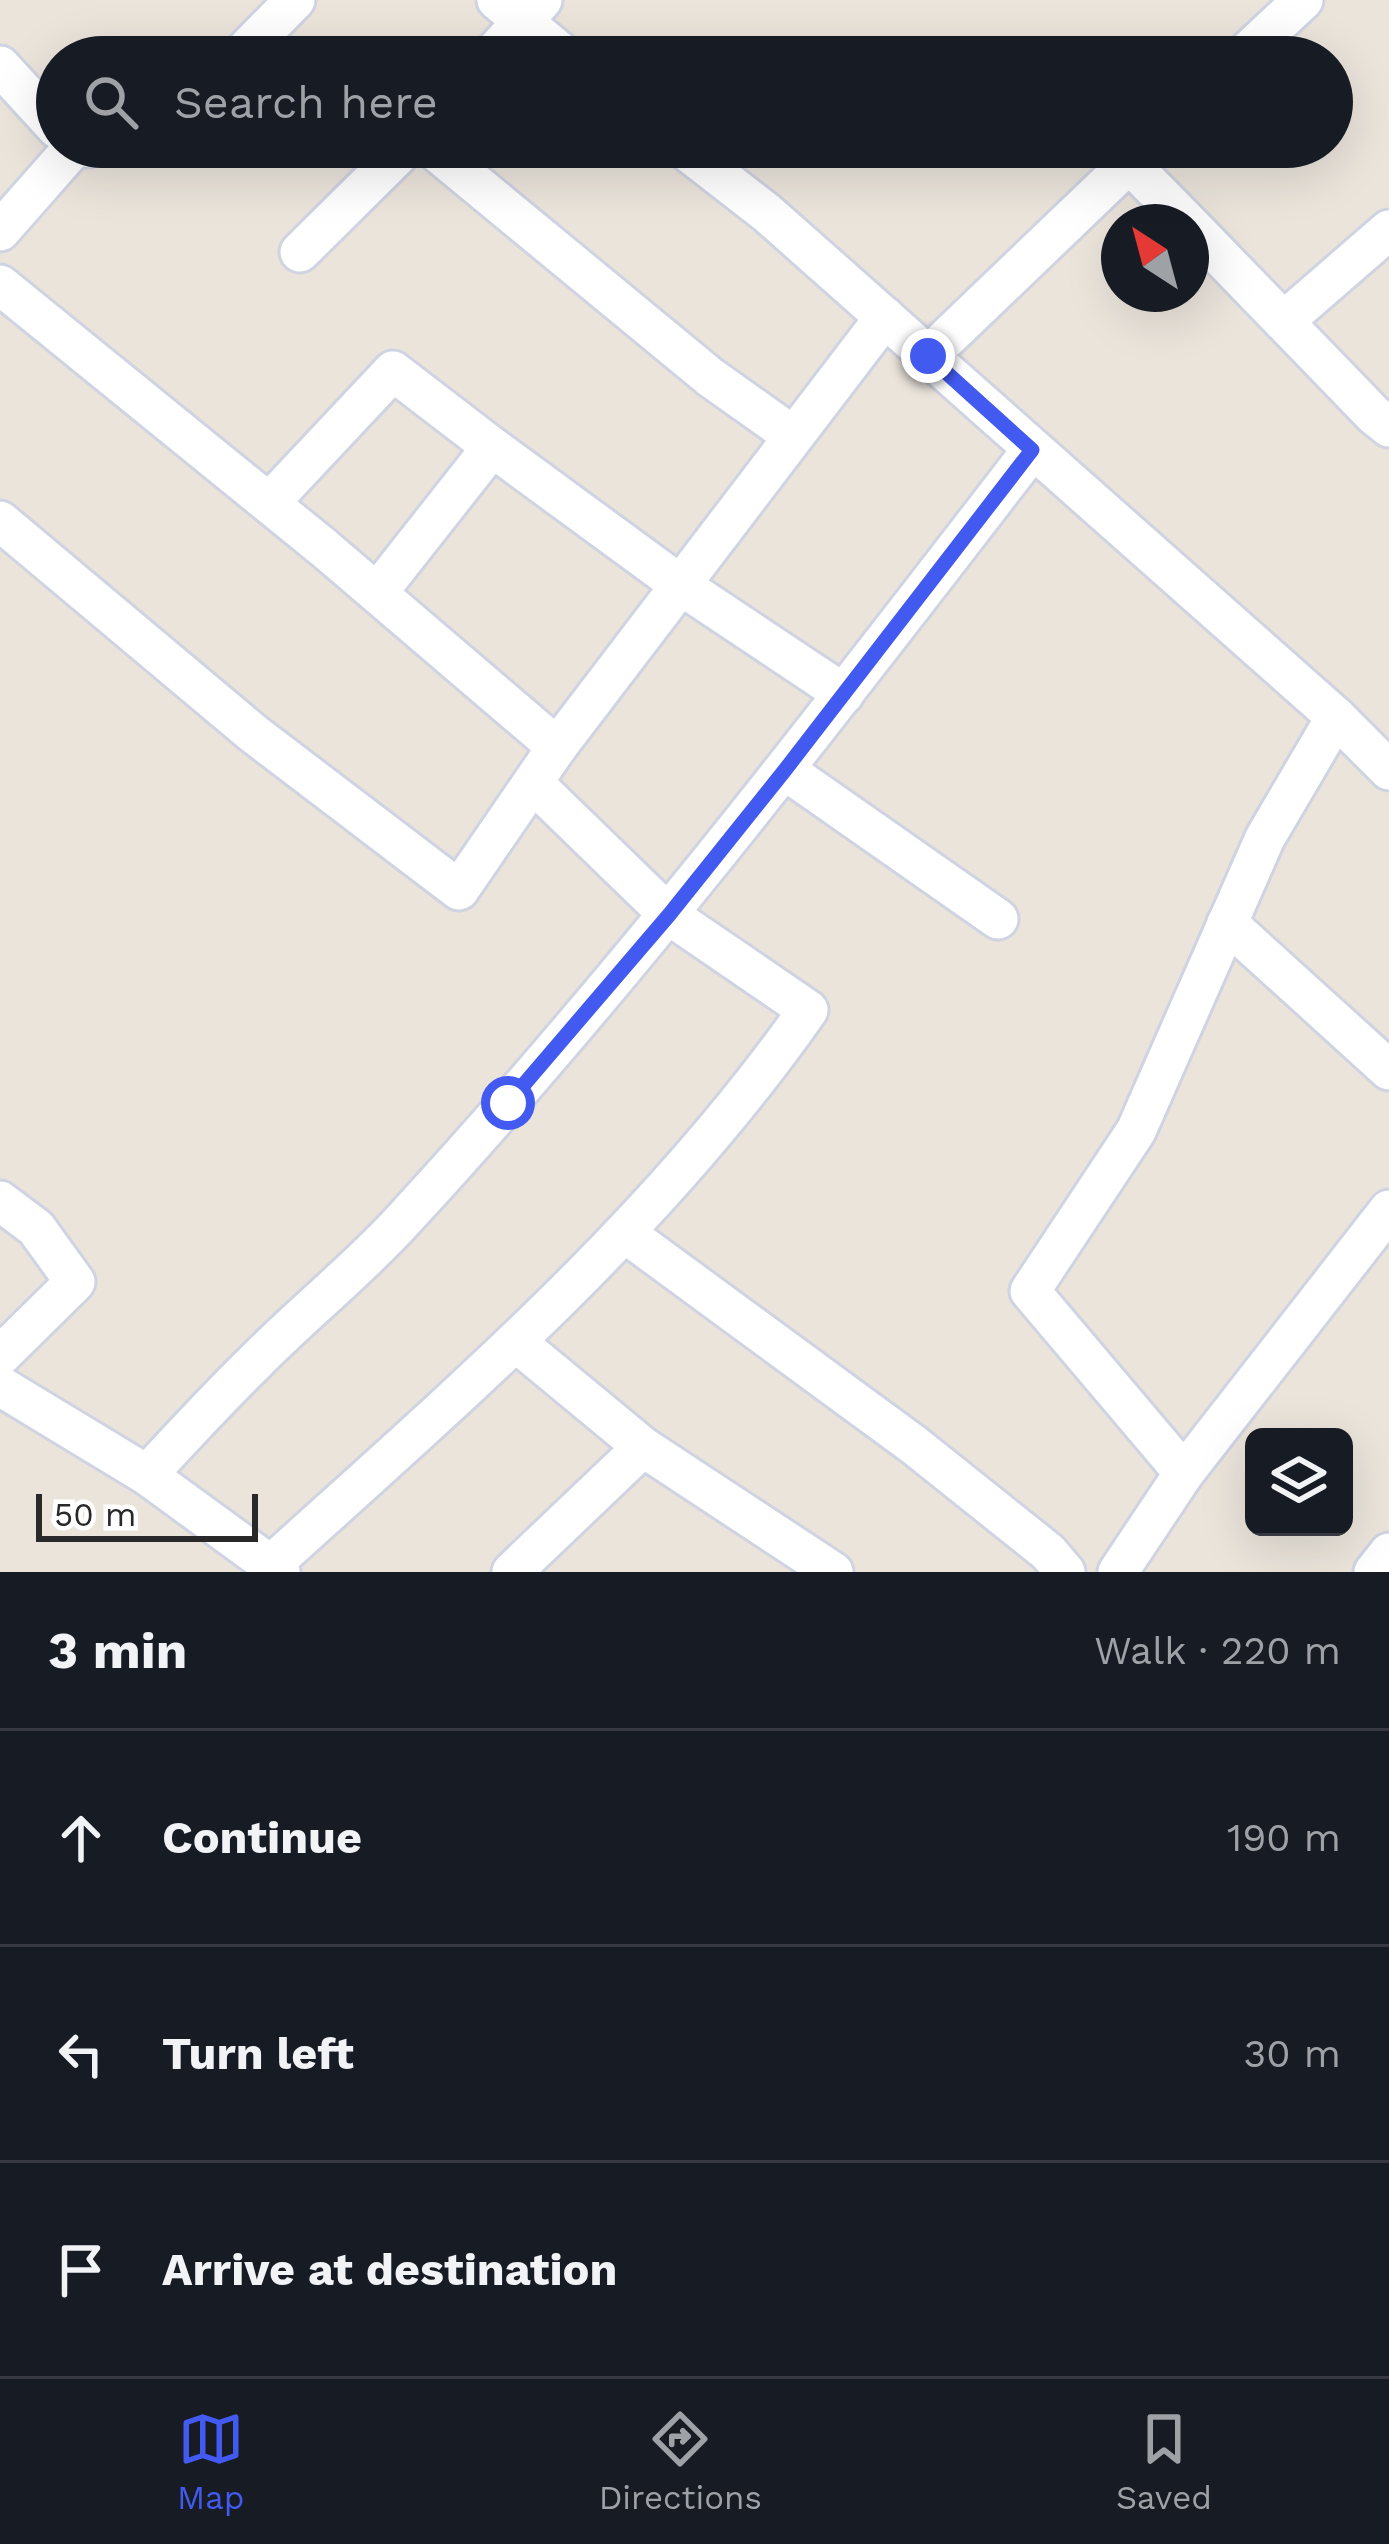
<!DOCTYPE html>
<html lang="en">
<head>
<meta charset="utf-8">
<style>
	body { margin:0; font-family:"Work Sans",sans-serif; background:#242831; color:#f1f3f6 }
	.controls { position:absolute; right:36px; bottom:36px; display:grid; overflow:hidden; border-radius:18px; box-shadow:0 12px 48px #0002 }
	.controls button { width:108px; height:108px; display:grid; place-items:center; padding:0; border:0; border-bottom:3px solid #363941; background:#171b24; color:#f1f3f6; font:60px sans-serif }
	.compass { position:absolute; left:1101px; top:204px; width:108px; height:108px; border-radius:50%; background:#171b24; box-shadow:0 12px 48px #0002; rotate:324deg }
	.scale { position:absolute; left:36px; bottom:30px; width:222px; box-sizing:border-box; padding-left:12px; border:6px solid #292929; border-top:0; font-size:33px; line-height:42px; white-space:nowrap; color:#292929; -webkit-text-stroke:9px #fff; paint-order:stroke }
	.stop { position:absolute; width:36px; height:36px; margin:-27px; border:9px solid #425af0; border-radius:50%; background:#fff }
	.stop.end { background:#425af0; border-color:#fff; box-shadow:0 3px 12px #0008 }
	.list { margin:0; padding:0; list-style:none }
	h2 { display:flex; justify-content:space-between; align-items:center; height:156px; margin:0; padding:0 48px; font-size:51px }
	h2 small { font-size:39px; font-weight:400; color:#9ea1a6 }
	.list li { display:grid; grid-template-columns:78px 1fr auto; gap:36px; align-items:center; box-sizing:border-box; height:216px; padding:0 48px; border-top:3px solid #363941 }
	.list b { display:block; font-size:45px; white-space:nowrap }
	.list em { font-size:39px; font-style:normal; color:#9ea1a6 }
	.icon { flex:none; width:66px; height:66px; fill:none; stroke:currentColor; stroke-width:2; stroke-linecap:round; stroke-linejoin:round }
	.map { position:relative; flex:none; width:1389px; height:1572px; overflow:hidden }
	.search { position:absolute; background:#171b24; box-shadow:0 12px 48px #0002; left:36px; right:36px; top:36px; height:132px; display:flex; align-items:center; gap:30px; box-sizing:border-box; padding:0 42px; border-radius:66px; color:#9ea1a6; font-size:45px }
	.sheet { height:804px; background:#171b24 }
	nav { display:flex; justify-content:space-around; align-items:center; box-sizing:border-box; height:168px; border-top:3px solid #363941; background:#171b24; font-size:33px; color:#9ea1a6 }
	nav a { display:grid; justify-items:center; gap:6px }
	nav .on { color:#425af0 }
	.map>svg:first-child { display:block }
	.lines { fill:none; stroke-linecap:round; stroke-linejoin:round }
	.minor-casing { stroke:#d0d3e1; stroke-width:45 }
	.minor { stroke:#fff; stroke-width:39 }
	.route { stroke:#425af0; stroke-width:15 }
</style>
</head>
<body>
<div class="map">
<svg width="1389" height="1572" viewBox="0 0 1389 1572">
	<rect width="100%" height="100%" fill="#eae4db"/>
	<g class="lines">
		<g class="minor-casing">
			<g id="minor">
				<polyline points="497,0 566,57"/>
				<polyline points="239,57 295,0"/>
				<polyline points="490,57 542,0"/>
				<polyline points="1242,57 1303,0"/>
				<polyline points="0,66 57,128"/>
				<polyline points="431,147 710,377 793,436"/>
				<polyline points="682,147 767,213 1336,717 1389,770"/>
				<polyline points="1129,163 1187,222"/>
				<polyline points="1191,226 1374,415 1389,427"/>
				<polyline points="0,231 74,147 88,147"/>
				<polyline points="300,252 406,147"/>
				<polyline points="0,285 324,548 557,747"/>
				<polyline points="1284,321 1389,230"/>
				<polyline points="928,356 1146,147"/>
				<polyline points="492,447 679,584 844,694"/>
				<polyline points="269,503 393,371 492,447 377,593"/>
				<polyline points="0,521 254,734 459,890 557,747 885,317"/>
				<polyline points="785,770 998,919"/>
				<polyline points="1227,923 1389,1070"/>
				<polyline points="0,1201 36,1228 75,1282 0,1356"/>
				<polyline points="625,1233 914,1445 1048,1552 1065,1572"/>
				<polyline points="516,1342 643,1447 833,1572"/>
				<polyline points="0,1386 147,1475 280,1572"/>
				<polyline points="1184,1473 1030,1291 1136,1131 1265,838 1336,717"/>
				<path d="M147,1475C182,1437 217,1399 254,1363C303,1313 358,1270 405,1218C629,975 830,712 1032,450"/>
				<path d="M271,1565C462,1392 659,1223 808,1010L669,915L533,783"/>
				<polyline points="512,1572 643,1447"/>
				<polyline points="1118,1572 1184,1473 1389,1210"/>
				<polyline points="1374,1572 1389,1553"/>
			</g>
		</g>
		<use href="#minor" class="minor"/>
	</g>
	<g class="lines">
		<polyline class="route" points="508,1103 669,915 785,770 1032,450 928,356"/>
	</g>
</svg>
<div class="controls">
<button><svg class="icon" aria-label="layers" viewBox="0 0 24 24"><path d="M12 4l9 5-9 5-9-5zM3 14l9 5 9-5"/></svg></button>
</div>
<svg class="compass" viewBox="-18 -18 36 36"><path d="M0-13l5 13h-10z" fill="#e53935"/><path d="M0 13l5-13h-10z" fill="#9ea1a6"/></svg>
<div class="scale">50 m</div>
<div class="stop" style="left:508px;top:1103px"></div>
<div class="stop end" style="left:928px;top:356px"></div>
<div class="search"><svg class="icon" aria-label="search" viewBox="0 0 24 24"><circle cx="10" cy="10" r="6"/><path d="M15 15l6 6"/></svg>Search here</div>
</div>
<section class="sheet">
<h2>3 min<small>Walk · 220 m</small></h2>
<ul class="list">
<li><svg class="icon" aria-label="ahead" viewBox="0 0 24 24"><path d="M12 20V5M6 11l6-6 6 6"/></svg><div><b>Continue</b></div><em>190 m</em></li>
<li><svg class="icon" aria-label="left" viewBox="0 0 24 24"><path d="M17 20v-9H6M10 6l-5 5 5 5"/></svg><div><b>Turn left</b></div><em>30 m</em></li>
<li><svg class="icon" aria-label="arrive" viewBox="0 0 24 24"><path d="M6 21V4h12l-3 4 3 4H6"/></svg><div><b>Arrive at destination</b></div></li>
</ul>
</section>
<nav>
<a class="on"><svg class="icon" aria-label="map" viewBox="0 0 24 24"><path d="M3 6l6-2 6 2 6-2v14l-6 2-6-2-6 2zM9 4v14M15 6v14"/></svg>Map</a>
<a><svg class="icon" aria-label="directions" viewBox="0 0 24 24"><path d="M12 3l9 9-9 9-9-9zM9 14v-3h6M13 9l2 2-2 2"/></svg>Directions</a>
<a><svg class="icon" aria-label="saved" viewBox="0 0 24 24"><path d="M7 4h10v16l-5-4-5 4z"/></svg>Saved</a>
</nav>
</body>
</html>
